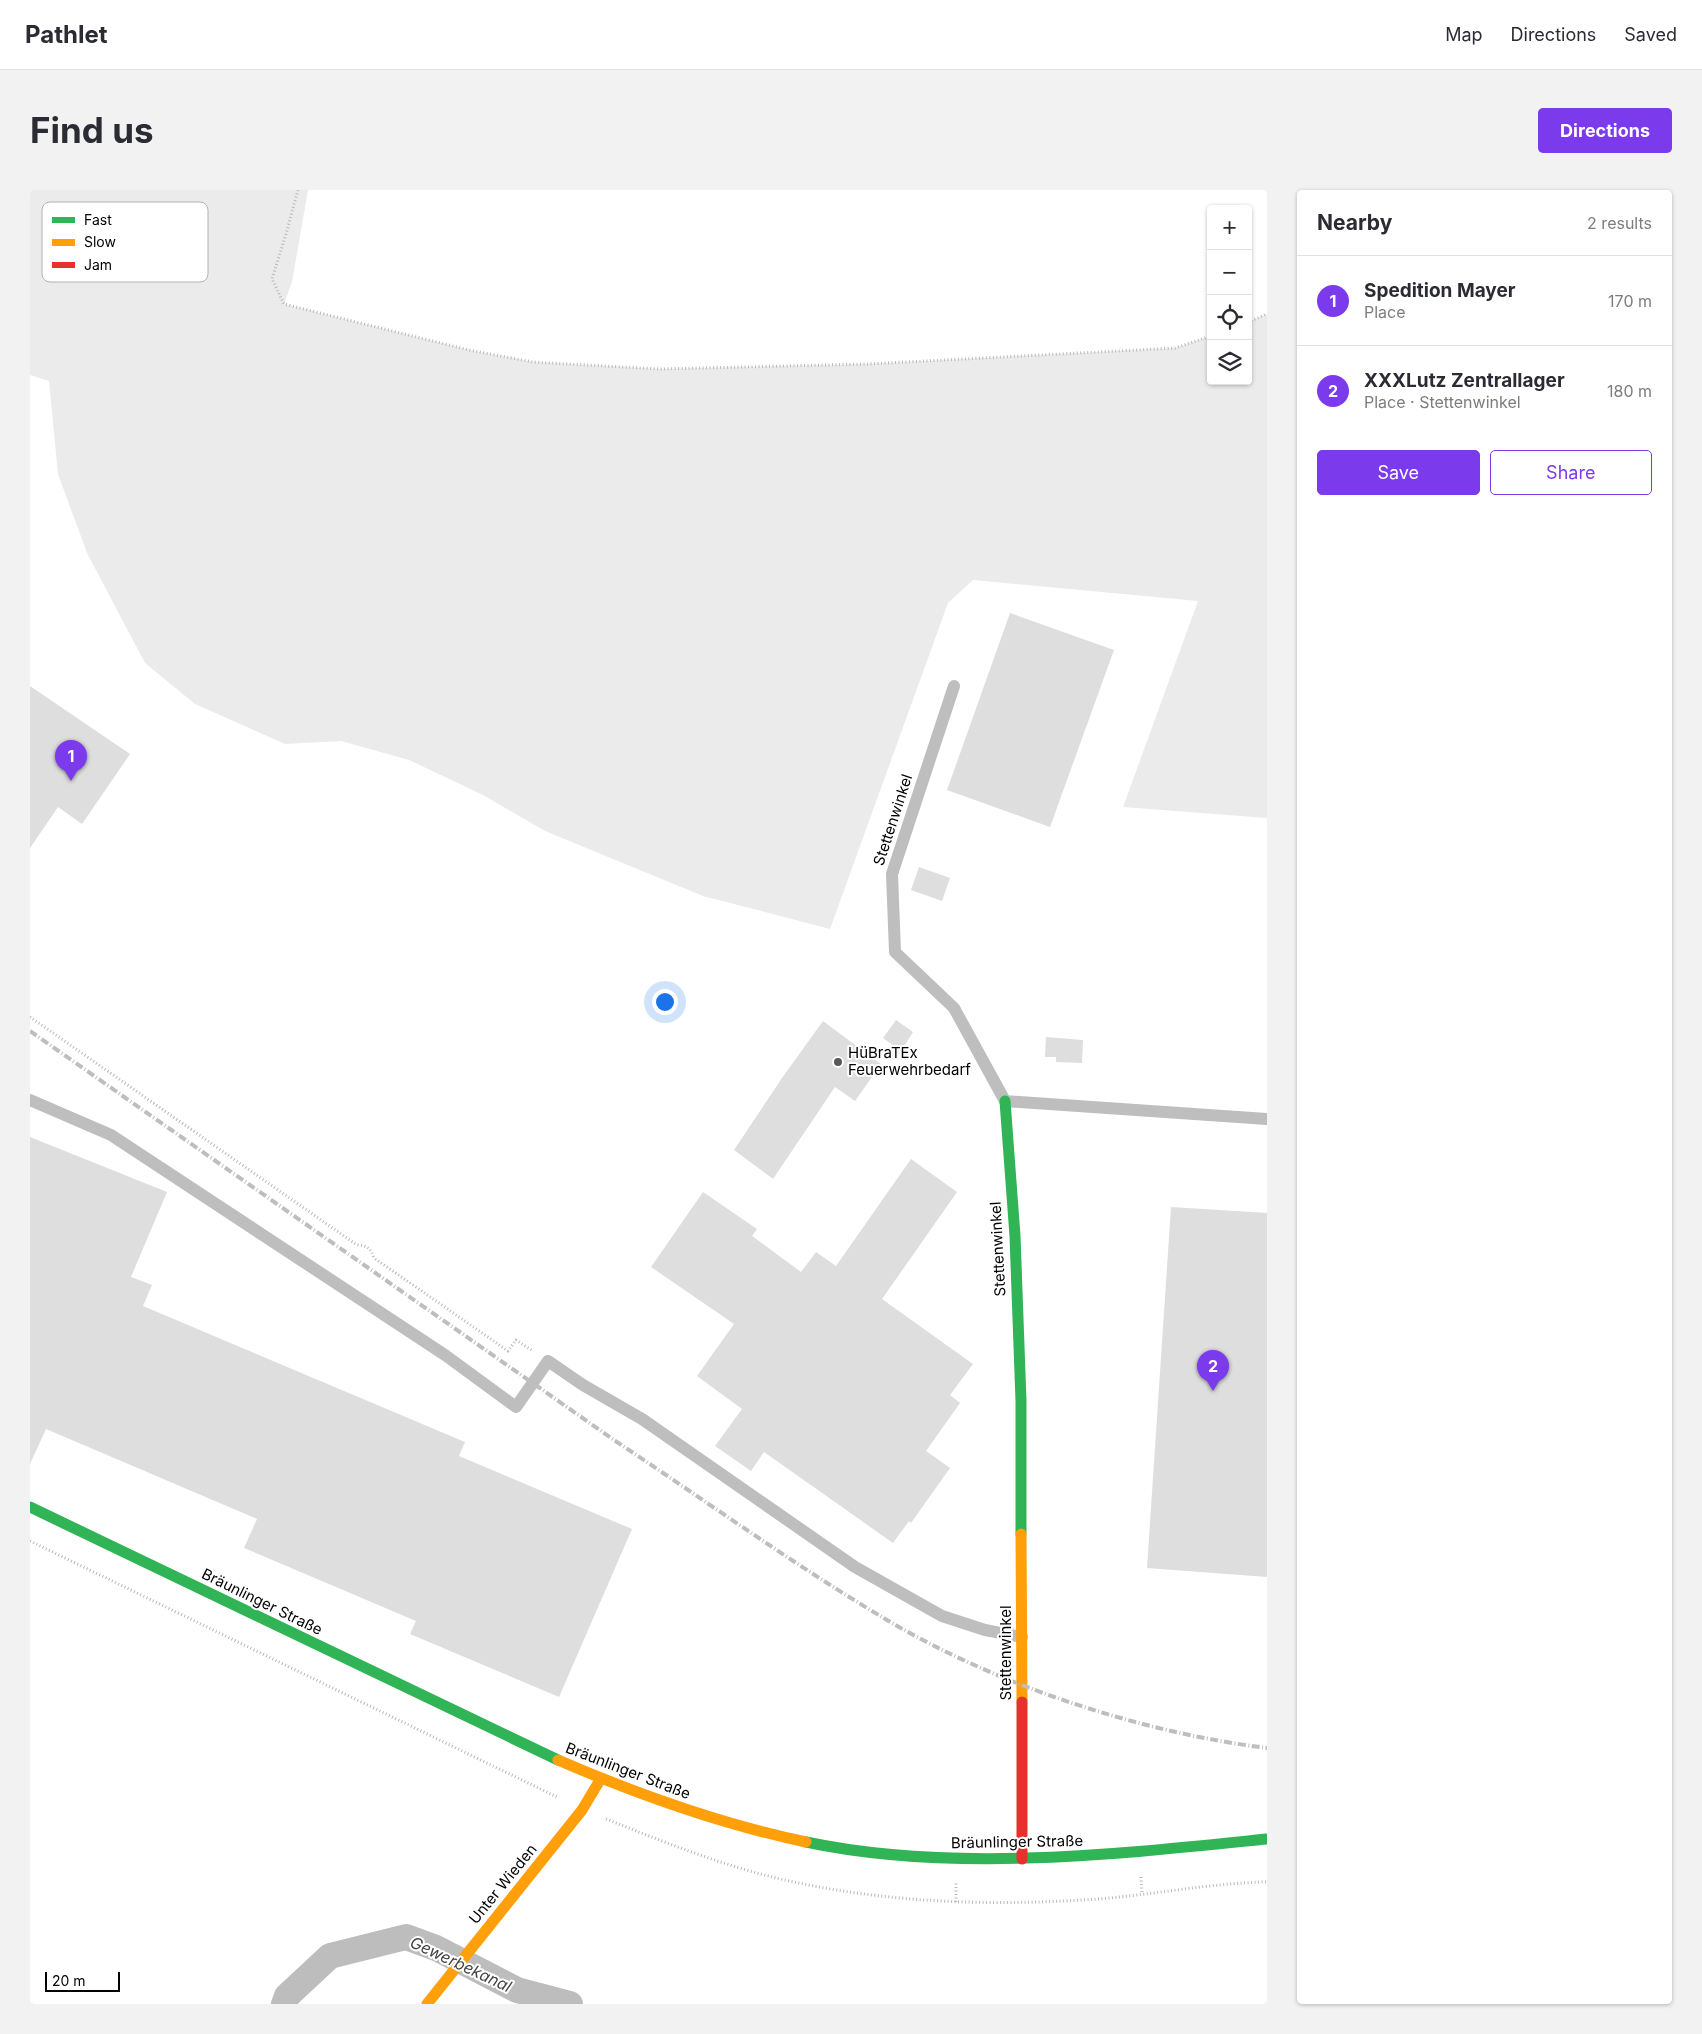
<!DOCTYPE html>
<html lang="en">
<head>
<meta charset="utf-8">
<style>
	body { margin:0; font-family:Inter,sans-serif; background:#f2f2f3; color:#2b2b33 }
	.controls { position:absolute; right:15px; top:15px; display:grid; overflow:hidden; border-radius:5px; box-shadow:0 1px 4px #0004 }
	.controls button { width:45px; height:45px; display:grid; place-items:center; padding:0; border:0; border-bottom:1px solid #e1e1e2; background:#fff; color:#2b2b33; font:25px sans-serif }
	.scale { position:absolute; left:15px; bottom:12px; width:75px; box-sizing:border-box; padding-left:5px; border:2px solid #000; border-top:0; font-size:14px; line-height:18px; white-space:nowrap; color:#000; -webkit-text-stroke:4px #fff; paint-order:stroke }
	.you { position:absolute; left:634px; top:811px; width:18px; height:18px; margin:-12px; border:4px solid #fff; border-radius:50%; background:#1a73e8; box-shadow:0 0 0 8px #1a73e833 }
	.badge { display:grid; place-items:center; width:32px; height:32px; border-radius:50%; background:#7c3aed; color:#fff; font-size:16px; font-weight:700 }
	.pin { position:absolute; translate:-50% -41px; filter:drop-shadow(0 1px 2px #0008) }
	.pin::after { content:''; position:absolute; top:26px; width:18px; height:15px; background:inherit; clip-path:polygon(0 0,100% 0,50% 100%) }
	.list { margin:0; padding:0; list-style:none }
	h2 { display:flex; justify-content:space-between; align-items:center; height:65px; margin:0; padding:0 20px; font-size:21px }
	h2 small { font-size:16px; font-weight:400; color:#7c7c81 }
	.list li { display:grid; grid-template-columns:32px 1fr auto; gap:15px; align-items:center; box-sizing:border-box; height:90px; padding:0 20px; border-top:1px solid #e1e1e2 }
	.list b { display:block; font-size:19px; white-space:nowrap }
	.list p { margin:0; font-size:16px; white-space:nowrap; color:#7c7c81 }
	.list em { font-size:16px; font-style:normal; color:#7c7c81 }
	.actions { display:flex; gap:10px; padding:15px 20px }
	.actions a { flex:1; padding:11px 0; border:1px solid #7c3aed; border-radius:5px; text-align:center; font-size:18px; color:#7c3aed }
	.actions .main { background:#7c3aed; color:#fff }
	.icon { flex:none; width:28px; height:28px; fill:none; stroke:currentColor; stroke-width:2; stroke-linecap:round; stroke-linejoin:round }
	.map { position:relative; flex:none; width:1237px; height:1814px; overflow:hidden; border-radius:5px }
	header { display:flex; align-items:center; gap:30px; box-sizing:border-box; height:70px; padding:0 25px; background:#fff; border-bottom:1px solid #e1e1e2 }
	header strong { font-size:24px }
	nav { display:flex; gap:28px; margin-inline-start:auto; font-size:18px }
	.intro { display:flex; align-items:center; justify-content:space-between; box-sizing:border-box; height:120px; padding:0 30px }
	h1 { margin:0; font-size:35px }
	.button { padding:12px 22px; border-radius:5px; background:#7c3aed; color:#fff; font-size:18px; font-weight:700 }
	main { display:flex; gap:30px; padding:0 30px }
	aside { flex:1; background:#fff; border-radius:5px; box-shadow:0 1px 4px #0004 }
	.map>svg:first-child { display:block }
	.green { fill:#ebebeb }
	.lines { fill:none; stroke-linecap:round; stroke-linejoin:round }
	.canal { stroke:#bdbdbd; stroke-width:26 }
	.building { fill:#dedede }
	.path { stroke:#b9b9b9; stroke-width:3; stroke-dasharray:1 2.5; stroke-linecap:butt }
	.lane { stroke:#bebebe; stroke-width:12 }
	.fast { stroke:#30b455; stroke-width:11 }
	.slow { stroke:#ff9f0a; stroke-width:11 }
	.jam { stroke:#e5322d; stroke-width:11 }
	.rail { stroke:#bebebe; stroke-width:4; stroke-dasharray:8 2.5 1 2.5; stroke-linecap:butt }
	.poi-dot { fill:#595959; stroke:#fff; stroke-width:2 }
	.labels { text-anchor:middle; stroke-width:4; stroke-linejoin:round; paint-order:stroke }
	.street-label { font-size:15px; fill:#000; stroke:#fff }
	.poi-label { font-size:15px; fill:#000; stroke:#fff; text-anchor:start }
	.water-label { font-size:16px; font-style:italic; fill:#424242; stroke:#fff }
	.key { fill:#fff; stroke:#b2b2b2; stroke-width:1 }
	.key-label { font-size:14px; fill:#000 }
</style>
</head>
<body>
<header>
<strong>Pathlet</strong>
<nav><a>Map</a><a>Directions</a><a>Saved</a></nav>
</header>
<div class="intro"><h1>Find us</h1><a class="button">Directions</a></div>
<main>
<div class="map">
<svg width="1237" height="1814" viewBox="0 0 1237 1814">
	<rect width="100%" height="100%" fill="#fff"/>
	<polygon class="green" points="0,0 278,0 262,92 254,114 439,160 503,172 630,179 837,174 1145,158 1181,146 1181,191 1218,191 1218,132 1237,124 1237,628 1093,617 1168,411 943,390 918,413 800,739 673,706 515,641 453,605 379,570 311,551 255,554 165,514 115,473 57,363 28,284 19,191 0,185"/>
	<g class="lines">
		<polyline class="canal" points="254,1814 257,1806 300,1766 376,1747 406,1758 487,1800 540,1814"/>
	</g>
	<g class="building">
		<polygon points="980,423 1084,460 1020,637 917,600"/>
		<polygon points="0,496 100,564 52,634 28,617 0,658"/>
		<polygon points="889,677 920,688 912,711 881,700"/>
		<polygon points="866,830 883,842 871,861 853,848"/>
		<polygon points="793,831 851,874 825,911 805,897 743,989 704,960 752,888"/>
		<polygon points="1016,847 1053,850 1052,873 1026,872 1026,867 1015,867"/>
		<polygon points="0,947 137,1002 101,1087 122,1095 113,1116 435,1252 429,1266 602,1339 529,1507 380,1444 386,1431 214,1358 227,1329 16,1239 0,1274"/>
		<polygon points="881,969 927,1002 852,1109 943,1174 920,1205 930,1213 896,1261 920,1278 881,1333 879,1331 863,1353 734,1262 721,1281 685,1256 712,1219 667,1186 704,1134 621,1077 673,1002 727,1039 722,1046 771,1082 786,1062 806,1076"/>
		<polygon points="1141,1017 1237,1023 1237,1387 1117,1378"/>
	</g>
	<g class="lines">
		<g class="path">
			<polyline points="268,0 256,44 242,89 254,114 439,160 503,172 630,179 837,174 1145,158 1181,146"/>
			<polyline points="1218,132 1237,124"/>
			<path d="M0,827L327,1055C337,1055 341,1059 344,1068L478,1161L486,1150L503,1161"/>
			<polyline points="0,1351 529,1608"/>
			<path d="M576,1629C634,1652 693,1676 755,1690C852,1712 953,1716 1052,1710C1114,1707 1175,1693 1237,1692"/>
			<polyline points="1111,1687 1112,1704"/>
			<polyline points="926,1712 926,1692"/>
		</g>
		<g class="lane">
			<polyline points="924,496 862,684 865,762 924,818 975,911 1237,929"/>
			<polyline points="0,910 81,945 415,1165 486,1217 518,1171 553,1195 612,1229 825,1377 912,1426 955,1440 992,1447"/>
		</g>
		<g class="fast">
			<polyline points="975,911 985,1046 991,1211 991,1344"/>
			<polyline points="0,1317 528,1570"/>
			<path d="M776,1652C922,1683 1089,1664 1237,1649"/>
		</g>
		<g class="slow">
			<polyline points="991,1344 992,1512"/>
			<path d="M528,1570C609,1605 690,1634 776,1652"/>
			<polyline points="397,1814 552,1620 570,1590"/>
		</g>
		<polyline class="jam" points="992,1512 992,1669"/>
		<path class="rail" d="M0,841L584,1250C673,1309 760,1372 852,1427C963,1494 1108,1542 1237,1558"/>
	</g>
	<circle class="poi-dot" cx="808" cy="872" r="5"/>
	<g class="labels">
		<g class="street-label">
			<text transform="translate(863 630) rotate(-72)" y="5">Stettenwinkel</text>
			<text transform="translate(968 1059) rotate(-93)" y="5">Stettenwinkel</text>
			<text transform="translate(232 1412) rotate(26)" y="5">Bräunlinger Straße</text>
			<text transform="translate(976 1463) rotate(-90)" y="5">Stettenwinkel</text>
			<text transform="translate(598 1581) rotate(21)" y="5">Bräunlinger Straße</text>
			<text transform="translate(987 1652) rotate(-1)" y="5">Bräunlinger Straße</text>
			<text transform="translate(473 1694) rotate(-51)" y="5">Unter Wieden</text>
		</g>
		<g class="poi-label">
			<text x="818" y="868">HüBraTEx<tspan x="818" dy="17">Feuerwehrbedarf</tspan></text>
		</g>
		<g class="water-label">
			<text transform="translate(431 1774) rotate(25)" y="6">Gewerbekanal</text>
		</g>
	</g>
	<rect x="12" y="12" width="166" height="80" rx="8" class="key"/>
	<rect x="22" y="27" width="23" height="6" fill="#30b455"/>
	<rect x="22" y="49" width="23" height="7" fill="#ff9f0a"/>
	<rect x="22" y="72" width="23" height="6" fill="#e5322d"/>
	<g class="key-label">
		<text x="54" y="35">Fast</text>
		<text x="54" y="57">Slow</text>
		<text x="54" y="80">Jam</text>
	</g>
</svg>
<div class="controls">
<button>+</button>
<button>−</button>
<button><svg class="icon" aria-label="locate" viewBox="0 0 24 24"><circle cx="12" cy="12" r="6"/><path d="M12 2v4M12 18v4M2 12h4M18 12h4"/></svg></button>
<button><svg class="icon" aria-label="layers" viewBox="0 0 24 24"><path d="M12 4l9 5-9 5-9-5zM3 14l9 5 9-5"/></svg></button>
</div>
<div class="scale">20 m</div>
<div class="you"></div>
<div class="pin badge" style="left:41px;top:591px">1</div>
<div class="pin badge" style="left:1183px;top:1201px">2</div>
</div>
<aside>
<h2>Nearby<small>2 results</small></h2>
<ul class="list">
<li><span class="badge">1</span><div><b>Spedition Mayer</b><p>Place</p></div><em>170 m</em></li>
<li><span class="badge">2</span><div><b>XXXLutz Zentrallager</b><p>Place · Stettenwinkel</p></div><em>180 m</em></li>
</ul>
<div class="actions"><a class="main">Save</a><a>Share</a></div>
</aside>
</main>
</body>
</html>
